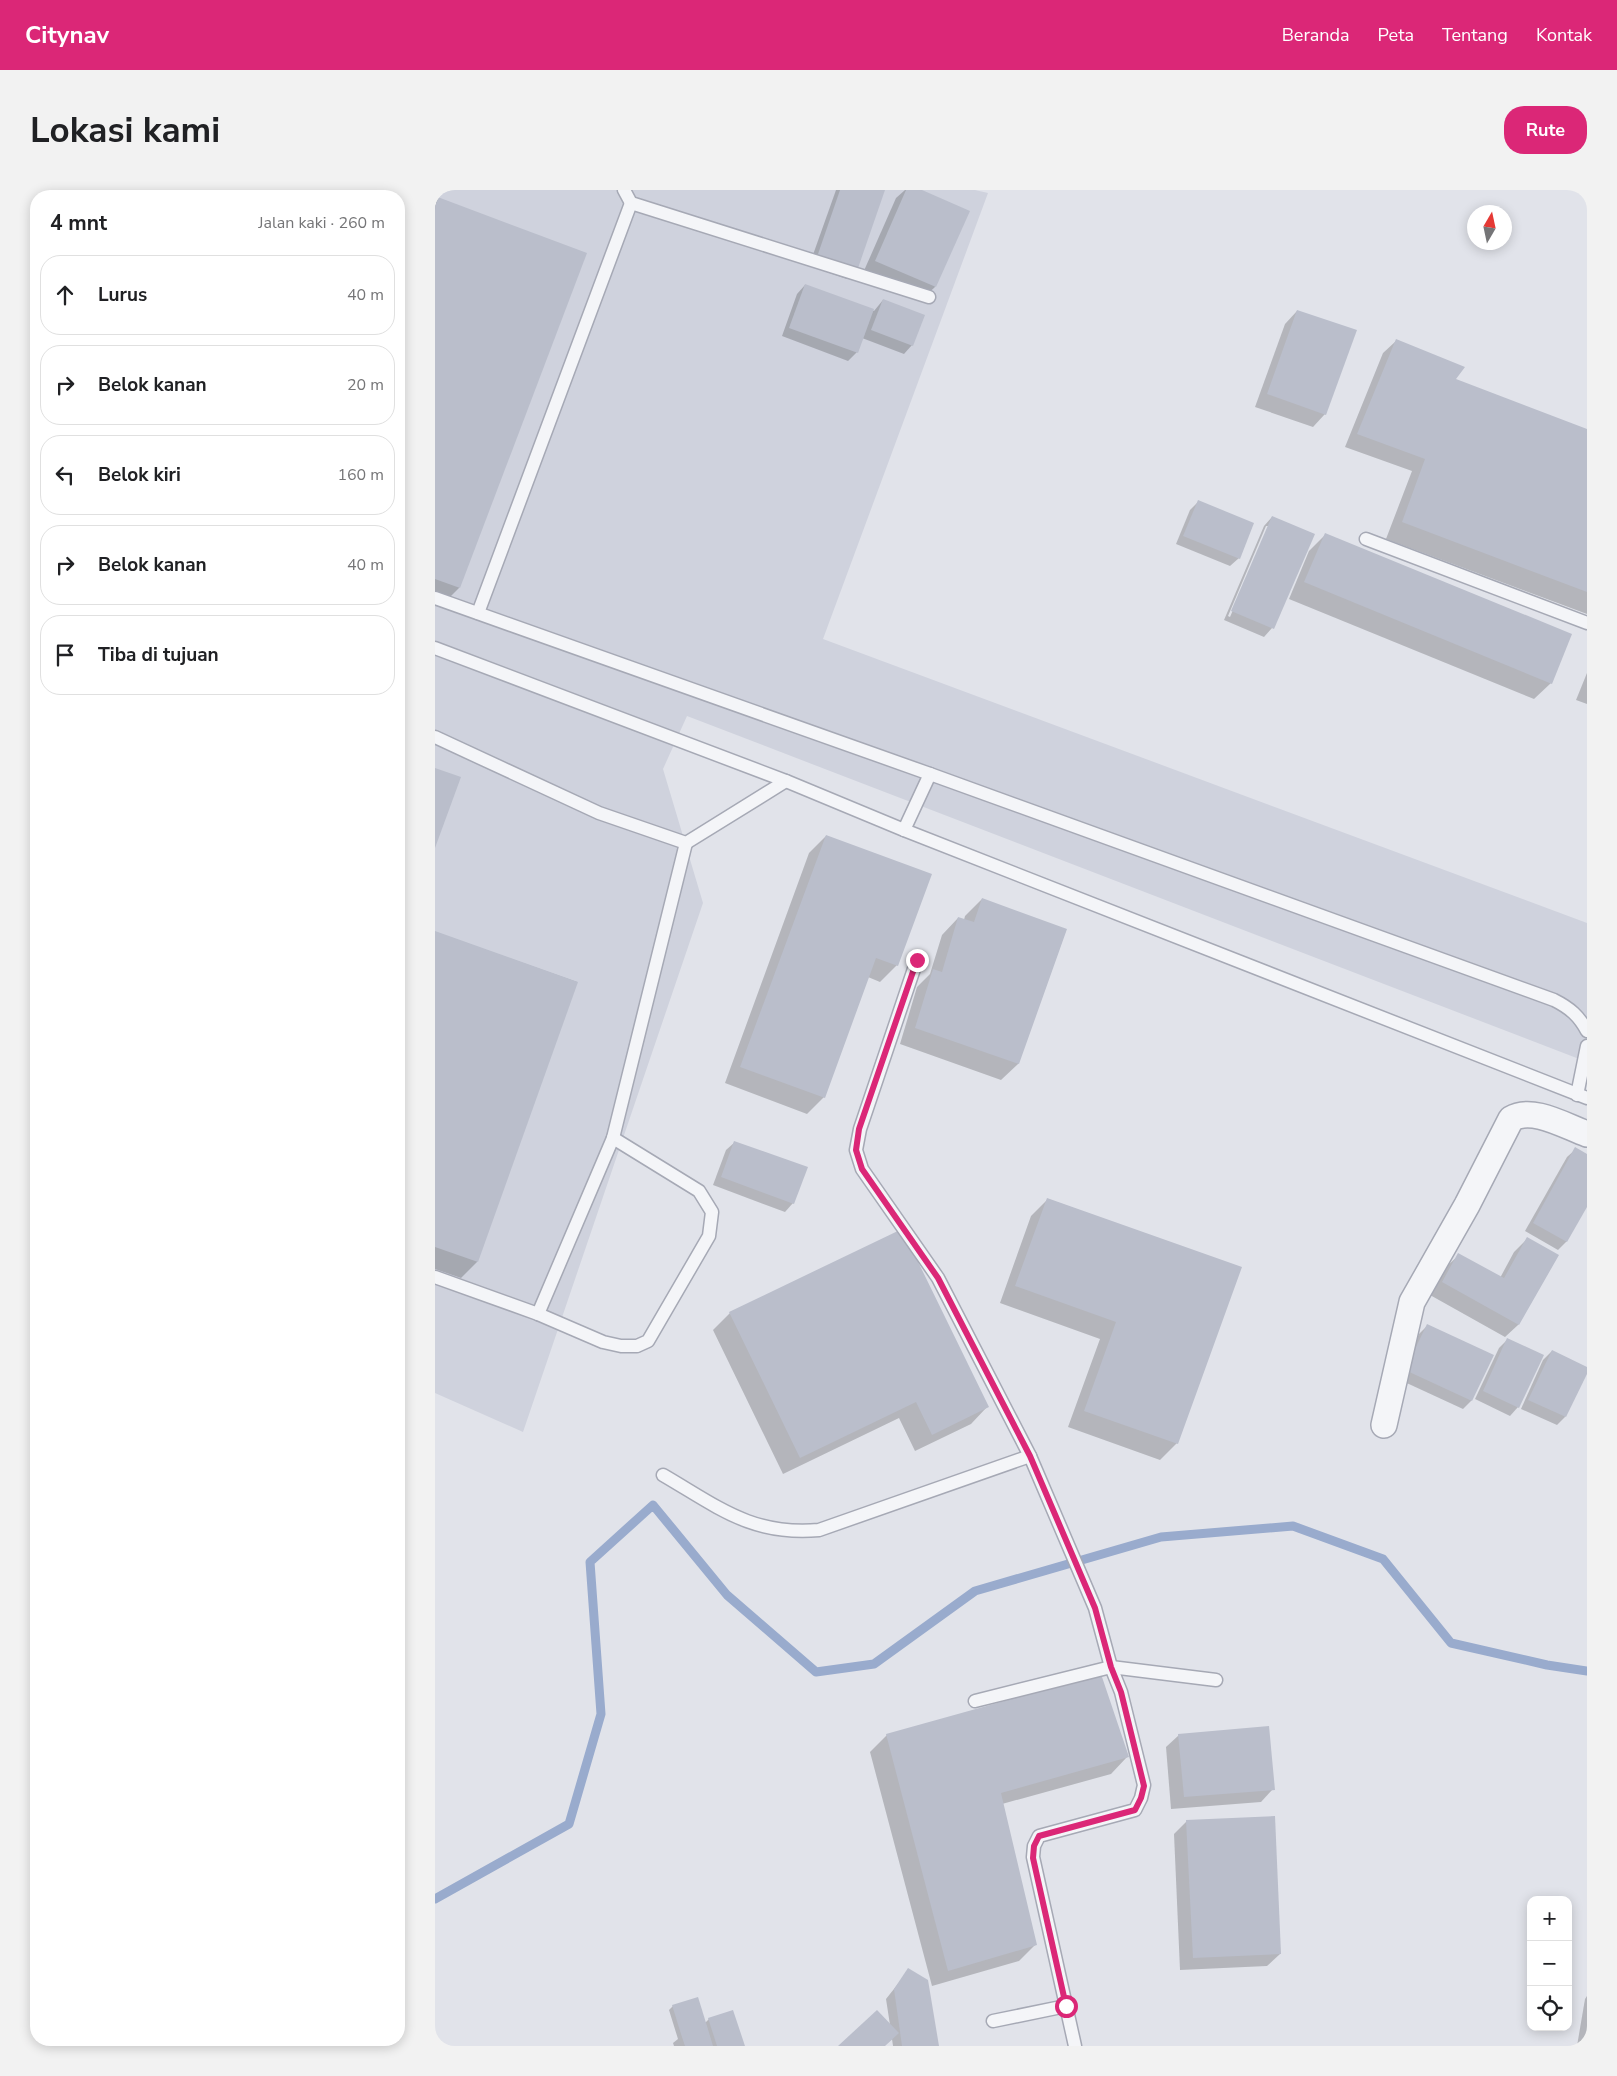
<!DOCTYPE html>
<html lang="id">
<head>
<meta charset="utf-8">
<style>
	body { margin:0; font-family:"Nunito Sans",sans-serif; background:#f2f2f2; color:#202124 }
	.controls { position:absolute; right:15px; bottom:15px; display:grid; overflow:hidden; border-radius:10px; box-shadow:0 2px 12px #0003 }
	.controls button { width:45px; height:45px; display:grid; place-items:center; padding:0; border:0; border-bottom:1px solid #e0e0e0; background:#fff; color:#202124; font:25px sans-serif }
	.compass { position:absolute; left:1032px; top:15px; width:45px; height:45px; border-radius:50%; background:#fff; box-shadow:0 2px 12px #0003; rotate:9deg }
	.stop { position:absolute; width:15px; height:15px; margin:-11px; border:4px solid #db2777; border-radius:50%; background:#fff }
	.stop.end { background:#db2777; border-color:#fff; box-shadow:0 1px 5px #0008 }
	.list { margin:0; padding:0; list-style:none }
	h2 { display:flex; justify-content:space-between; align-items:center; height:65px; margin:0; padding:0 20px; font-size:21px }
	h2 small { font-size:16px; font-weight:400; color:#757577 }
	.list li { display:grid; grid-template-columns:32px 1fr auto; gap:15px; align-items:center; box-sizing:border-box; height:80px; margin:0 10px 10px; padding:0 10px; border:1px solid #e0e0e0; border-radius:20px }
	.list b { display:block; font-size:19px; white-space:nowrap }
	.list em { font-size:16px; font-style:normal; color:#757577 }
	.icon { flex:none; width:28px; height:28px; fill:none; stroke:currentColor; stroke-width:2; stroke-linecap:round; stroke-linejoin:round }
	.map { position:relative; flex:none; width:1152px; height:1856px; overflow:hidden; border-radius:20px }
	header { display:flex; align-items:center; gap:30px; box-sizing:border-box; height:70px; padding:0 25px; background:#db2777; color:#fff }
	header strong { font-size:24px }
	nav { display:flex; gap:28px; margin-inline-start:auto; font-size:18px }
	.intro { display:flex; align-items:center; justify-content:space-between; box-sizing:border-box; height:120px; padding:0 30px }
	h1 { margin:0; font-size:35px }
	.button { padding:12px 22px; border-radius:20px; background:#db2777; color:#fff; font-size:18px; font-weight:700 }
	main { display:flex; gap:30px; padding:0 30px }
	aside { flex:1; background:#fff; border-radius:20px; box-shadow:0 2px 12px #0003 }
	.map>svg:first-child { display:block }
	.built { fill:#cfd2dd }
	.shadow { fill:#0003; fill-rule:evenodd }
	.lines { fill:none; stroke-linecap:round; stroke-linejoin:round }
	.stream { stroke:#99abcd; stroke-width:9 }
	.building { fill:#babecb }
	.service-casing { stroke:#a6a9b5; stroke-width:15 }
	.minor-casing { stroke:#a6a9b5; stroke-width:28 }
	.service { stroke:#f4f5f8; stroke-width:12 }
	.minor { stroke:#f4f5f8; stroke-width:25 }
	.route { stroke:#db2777; stroke-width:6 }
</style>
</head>
<body>
<header>
<strong>Citynav</strong>
<nav><a>Beranda</a><a>Peta</a><a>Tentang</a><a>Kontak</a></nav>
</header>
<div class="intro"><h1>Lokasi kami</h1><a class="button">Rute</a></div>
<main>
<aside>
<h2>4 mnt<small>Jalan kaki · 260 m</small></h2>
<ul class="list">
<li><svg class="icon" aria-label="ahead" viewBox="0 0 24 24"><path d="M12 20V5M6 11l6-6 6 6"/></svg><div><b>Lurus</b></div><em>40 m</em></li>
<li><svg class="icon" aria-label="right" viewBox="0 0 24 24"><path d="M7 20v-9h11M14 6l5 5-5 5"/></svg><div><b>Belok kanan</b></div><em>20 m</em></li>
<li><svg class="icon" aria-label="left" viewBox="0 0 24 24"><path d="M17 20v-9H6M10 6l-5 5 5 5"/></svg><div><b>Belok kiri</b></div><em>160 m</em></li>
<li><svg class="icon" aria-label="right" viewBox="0 0 24 24"><path d="M7 20v-9h11M14 6l5 5-5 5"/></svg><div><b>Belok kanan</b></div><em>40 m</em></li>
<li><svg class="icon" aria-label="arrive" viewBox="0 0 24 24"><path d="M6 21V4h12l-3 4 3 4H6"/></svg><div><b>Tiba di tujuan</b></div></li>
</ul>
</aside>
<div class="map">
<svg width="1152" height="1856" viewBox="0 0 1152 1856">
	<rect width="100%" height="100%" fill="#e1e3ea"/>
	<polygon class="built" points="0,0 540,0 553,3 388,449 1152,733 1152,872 252,526 228,579 268,713 88,1242 0,1203"/>
	<g class="shadow">
		<polygon points="401,0 449,0 421,80 412,89 374,76"/>
		<polygon points="470,0 484,0 500,97 487,109 428,83 461,8"/>
		<polygon points="0,8 150,64 24,398 8,414 0,412"/>
		<polygon points="370,95 439,121 448,110 477,155 469,164 427,148 422,162 413,171 347,146 362,104"/>
		<polygon points="862,121 890,224 878,237 820,217 850,134"/>
		<polygon points="961,151 1019,191 1152,240 1152,424 951,349 977,281 910,257 948,163"/>
		<polygon points="763,312 804,368 795,376 741,354 755,320"/>
		<path d="M837,327L878,344L837,438L829,447L789,430L829,336ZM831,336H834L795,427L793,426Z"/>
		<polygon points="890,345 1116,493 1099,509 854,409 874,361"/>
		<polygon points="1152,483 1152,514 1141,510"/>
		<polygon points="391,646 462,775 445,792 433,787 389,907 372,924 290,893 374,663"/>
		<polygon points="547,709 631,740 583,874 566,890 465,854 482,797 495,784 507,745 523,728 529,730 530,726"/>
		<polygon points="0,742 142,792 42,1072 26,1088 0,1079"/>
		<polygon points="300,952 358,1013 350,1022 278,995 291,960"/>
		<polygon points="1141,959 1152,1014 1131,1052 1123,1060 1090,1041 1132,967"/>
		<polygon points="613,1009 805,1078 742,1253 725,1270 633,1237 665,1149 565,1113 596,1026"/>
		<polygon points="1092,1049 1122,1066 1083,1135 1070,1147 995,1105 1011,1077 1024,1065 1065,1088 1079,1062"/>
		<polygon points="295,1123 552,1217 536,1234 480,1261 464,1228 348,1284 278,1140"/>
		<polygon points="992,1136 1057,1166 1036,1211 1028,1219 963,1189 984,1144"/>
		<polygon points="1073,1149 1083,1217 1075,1226 1040,1209 1064,1158"/>
		<polygon points="1117,1161 1130,1227 1122,1235 1086,1219 1108,1170"/>
		<polygon points="452,1545 692,1567 676,1584 567,1614 601,1754 584,1771 497,1796 435,1562"/>
		<polygon points="744,1545 838,1599 826,1612 736,1619 731,1557"/>
		<polygon points="752,1631 845,1764 832,1776 745,1780 739,1644"/>
		<polygon points="474,1780 502,1856 458,1856 457,1849 449,1856 405,1856 455,1835 451,1809"/>
		<polygon points="1152,1806 1152,1856 1142,1856 1150,1809"/>
		<polygon points="238,1816 270,1833 274,1829 309,1856 239,1856 238,1853 243,1849 234,1820"/>
	</g>
	<g class="lines">
		<polyline class="stream" points="0,1709 134,1634 166,1524 155,1372 218,1315 292,1405 381,1482 439,1474 540,1401 726,1347 858,1336 948,1369 1016,1453 1112,1475 1152,1481"/>
	</g>
	<g class="building">
		<polygon points="405,0 450,0 422,81 382,67"/>
		<polygon points="471,0 487,0 535,21 501,97 440,71"/>
		<polygon points="0,6 152,63 25,398 0,389"/>
		<polygon points="370,94 439,119 423,163 354,138"/>
		<polygon points="448,109 490,125 478,156 436,140"/>
		<polygon points="862,120 922,140 891,225 832,204"/>
		<polygon points="961,149 1030,177 1021,189 1152,239 1152,402 967,332 990,269 922,244"/>
		<polygon points="763,310 819,333 805,369 748,346"/>
		<polygon points="837,326 880,344 839,439 796,421"/>
		<polygon points="890,343 1137,444 1117,494 869,392"/>
		<polygon points="0,578 26,587 0,658"/>
		<polygon points="391,645 497,684 463,776 441,768 390,908 305,877"/>
		<polygon points="547,708 632,739 584,874 480,838 498,779 507,782 523,727 539,732"/>
		<polygon points="0,741 143,792 43,1072 0,1057"/>
		<polygon points="299,951 373,977 359,1014 286,987"/>
		<polygon points="1140,957 1152,964 1152,1017 1132,1052 1098,1033"/>
		<polygon points="612,1008 807,1077 743,1254 649,1221 681,1132 580,1096"/>
		<polygon points="467,1039 554,1217 497,1245 481,1212 365,1268 294,1122"/>
		<polygon points="1092,1047 1124,1065 1084,1135 1007,1092 1023,1063 1069,1088"/>
		<polygon points="992,1134 1059,1165 1037,1211 970,1180"/>
		<polygon points="1072,1148 1109,1165 1084,1218 1048,1201"/>
		<polygon points="1117,1160 1152,1177 1152,1184 1131,1227 1093,1210"/>
		<polygon points="666,1484 694,1567 566,1603 602,1755 513,1781 451,1544"/>
		<polygon points="834,1536 840,1600 749,1607 743,1544"/>
		<polygon points="840,1626 846,1764 758,1768 751,1630"/>
		<polygon points="473,1778 493,1790 504,1856 467,1856 459,1799"/>
		<polygon points="263,1807 272,1836 278,1856 250,1856 246,1844 237,1815"/>
		<polygon points="298,1820 310,1856 282,1856 273,1828"/>
		<polygon points="442,1820 464,1843 450,1856 403,1856"/>
	</g>
	<g class="lines">
		<g class="service-casing">
			<g id="service">
				<polyline points="189,0 196,13 494,107"/>
				<polyline points="931,349 1152,433"/>
				<path d="M0,408L495,584L1119,810C1135,818 1144,826 1152,841"/>
				<polyline points="43,423 196,13"/>
				<polyline points="0,458 351,591 469,640 1152,908"/>
				<polyline points="0,547 164,623 251,653 351,591"/>
				<polyline points="469,640 495,584"/>
				<polyline points="482,770 425,939 421,960 427,979 503,1088 595,1266 660,1418 676,1477 686,1502 709,1595 706,1608 700,1620 604,1646 599,1656 598,1667 640,1856"/>
				<polyline points="1142,905 1152,856"/>
				<polyline points="0,1087 103,1124 168,1152 186,1156 202,1156 213,1151 274,1046 277,1022 264,1001 178,948"/>
				<polyline points="103,1124 178,948 251,653"/>
				<path d="M228,1285C283,1317 317,1346 384,1340L595,1266"/>
				<polyline points="540,1511 676,1477 781,1490"/>
				<polyline points="558,1831 631,1816"/>
			</g>
		</g>
		<g class="minor-casing">
			<path id="minor" d="M949,1235L977,1112L1032,1015L1076,929C1097,916 1130,936 1152,944"/>
		</g>
		<use href="#service" class="service"/>
		<use href="#minor" class="minor"/>
	</g>
	<g class="lines">
		<polyline class="route" points="482,770 424,939 421,960 427,979 503,1088 595,1266 660,1418 676,1477 686,1502 709,1596 706,1608 700,1620 604,1646 599,1656 598,1668 631,1816"/>
	</g>
</svg>
<div class="controls">
<button>+</button>
<button>−</button>
<button><svg class="icon" aria-label="locate" viewBox="0 0 24 24"><circle cx="12" cy="12" r="6"/><path d="M12 2v4M12 18v4M2 12h4M18 12h4"/></svg></button>
</div>
<svg class="compass" viewBox="-18 -18 36 36"><path d="M0-13l5 13h-10z" fill="#e53935"/><path d="M0 13l5-13h-10z" fill="#757577"/></svg>
<div class="stop" style="left:631px;top:1816px"></div>
<div class="stop end" style="left:482px;top:770px"></div>
</div>
</main>
</body>
</html>
